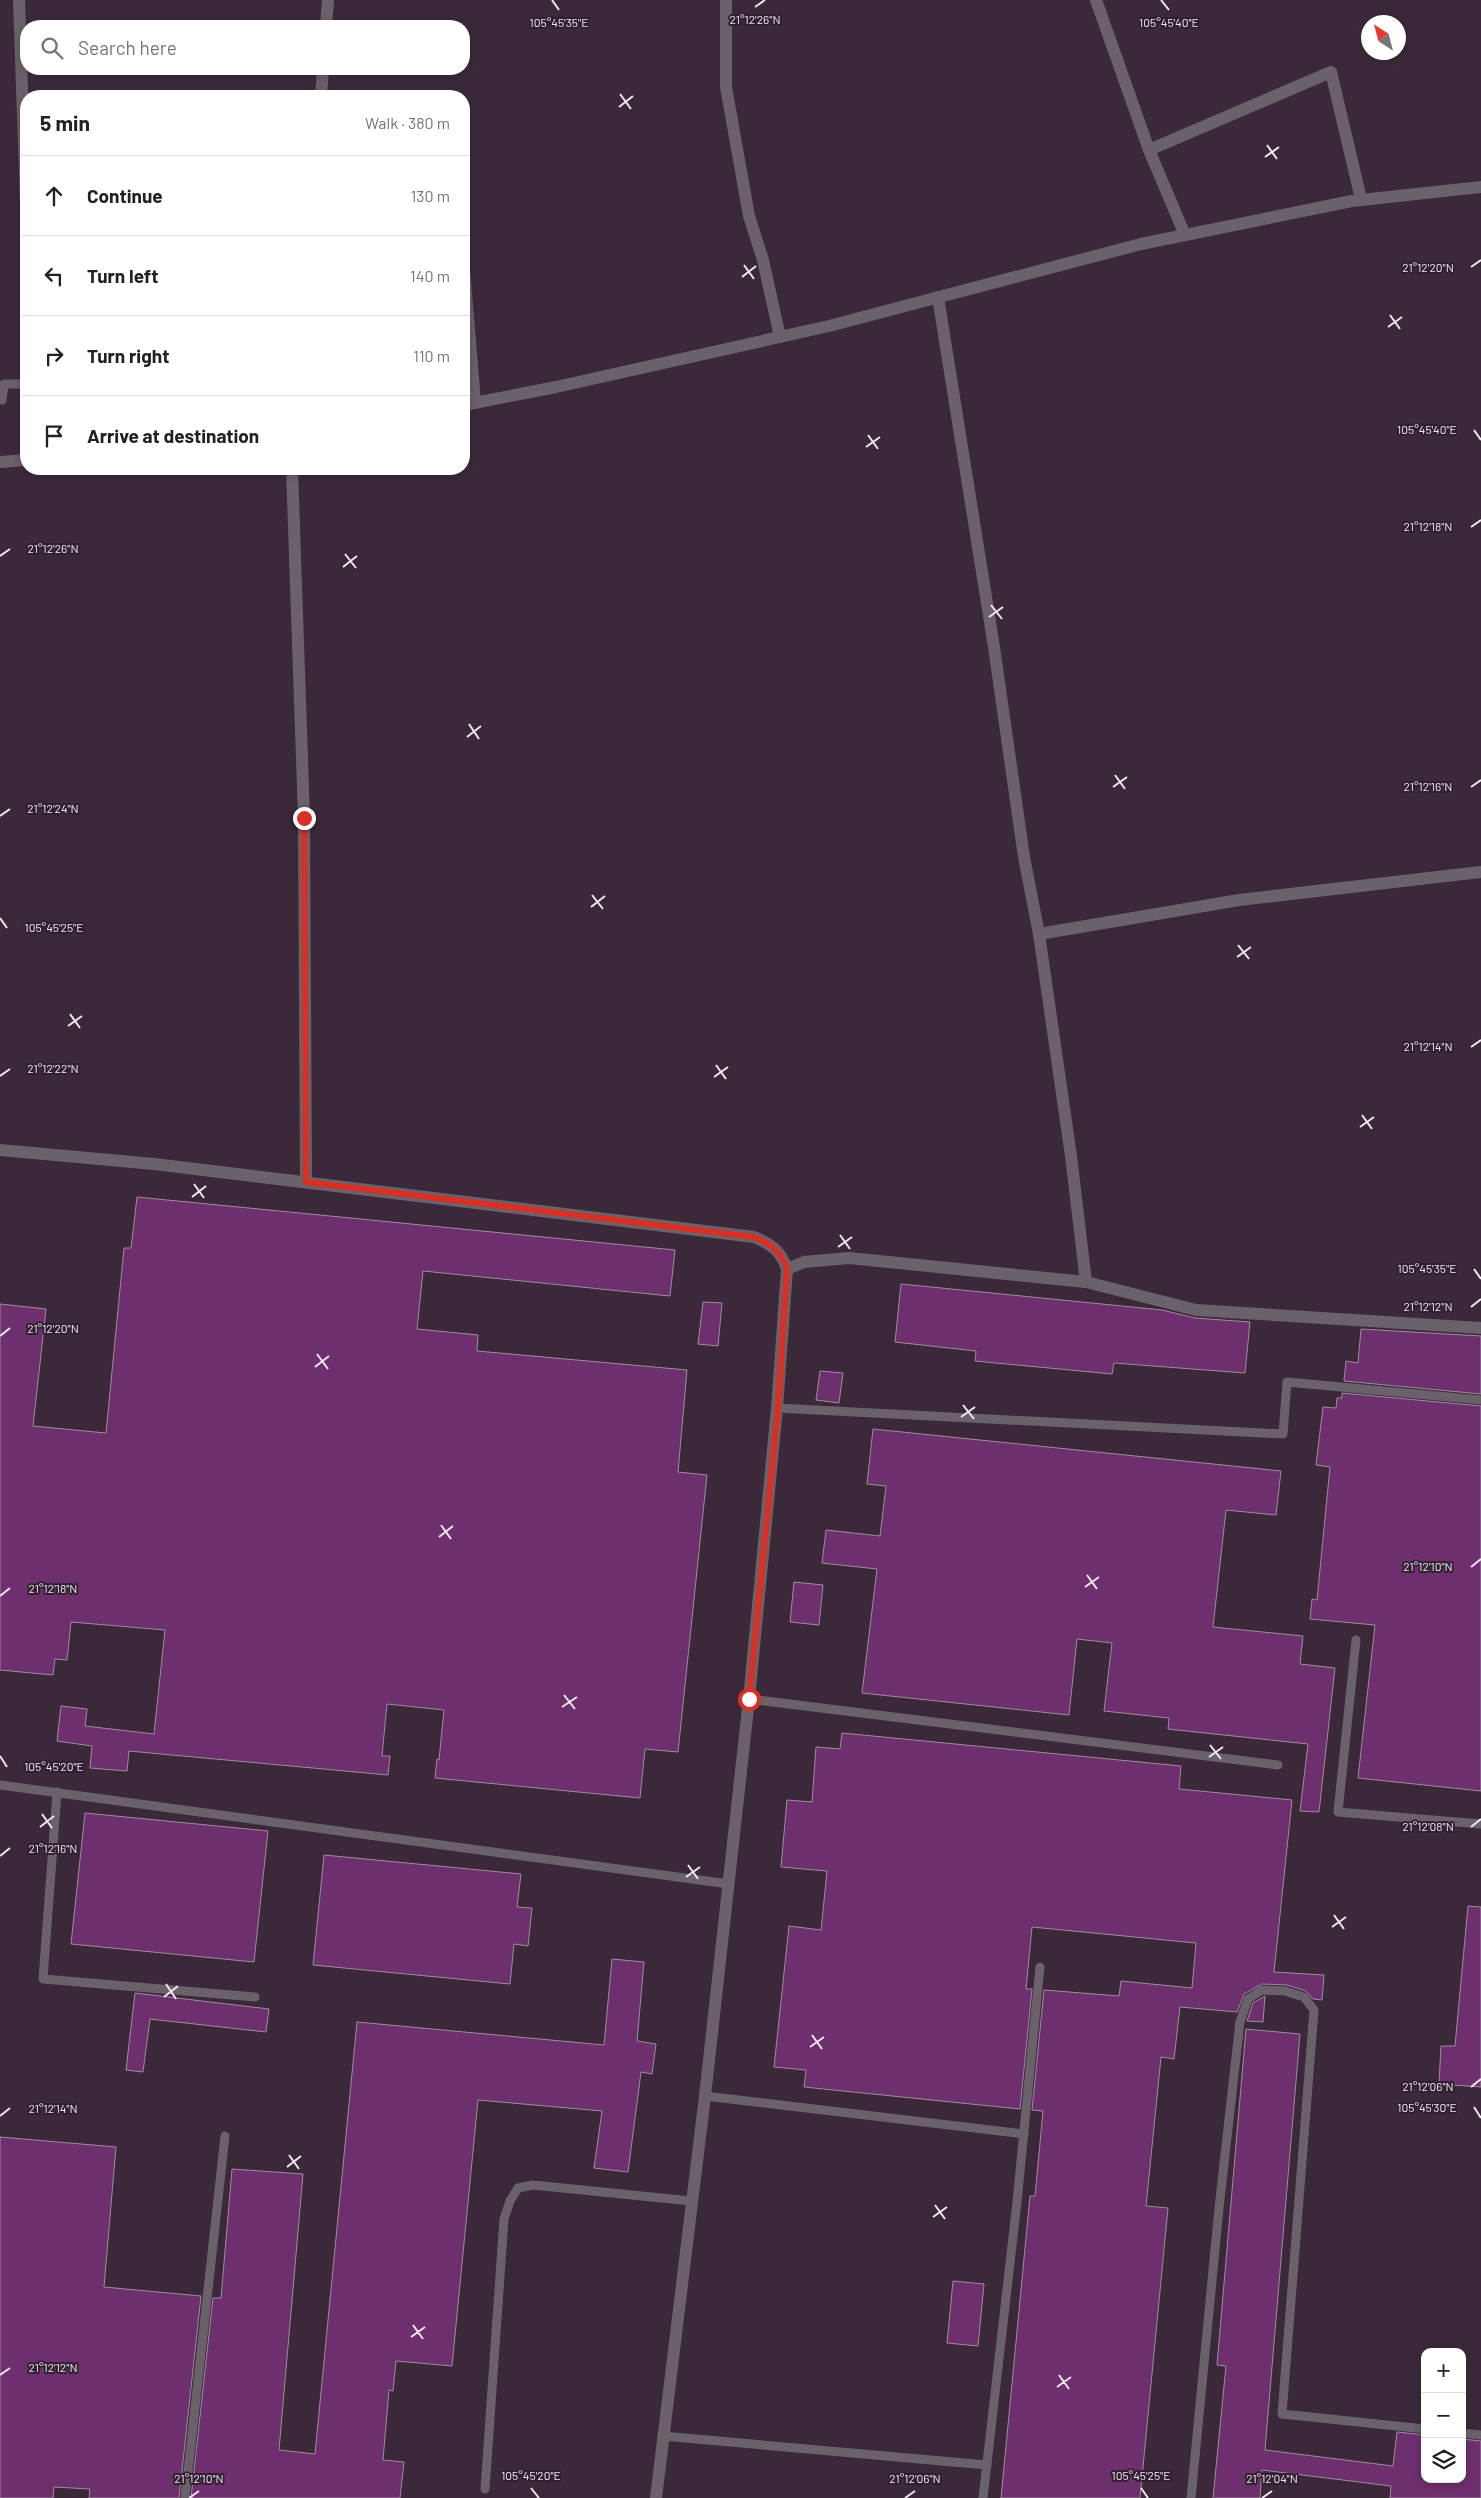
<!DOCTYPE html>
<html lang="en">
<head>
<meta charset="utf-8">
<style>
	body { margin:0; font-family:Barlow,sans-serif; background:#f2f2f2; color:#202124 }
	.controls { position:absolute; right:15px; bottom:15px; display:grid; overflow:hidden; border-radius:10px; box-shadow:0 2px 8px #0003 }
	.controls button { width:45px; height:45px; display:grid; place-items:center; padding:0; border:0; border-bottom:1px solid #e0e0e0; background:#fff; color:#202124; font:25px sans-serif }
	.compass { position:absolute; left:1361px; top:15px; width:45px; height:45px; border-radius:50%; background:#fff; box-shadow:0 2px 8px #0003; rotate:324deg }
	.stop { position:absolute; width:15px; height:15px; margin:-11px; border:4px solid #d93025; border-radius:50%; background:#fff }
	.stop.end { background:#d93025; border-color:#fff; box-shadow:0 1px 5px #0008 }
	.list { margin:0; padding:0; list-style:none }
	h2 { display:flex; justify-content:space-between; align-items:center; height:65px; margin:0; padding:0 20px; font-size:21px }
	h2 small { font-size:16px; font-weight:400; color:#757577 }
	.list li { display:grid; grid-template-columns:32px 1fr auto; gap:15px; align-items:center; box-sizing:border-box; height:80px; padding:0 20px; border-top:1px solid #e0e0e0 }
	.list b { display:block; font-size:19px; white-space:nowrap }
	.list em { font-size:16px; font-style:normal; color:#757577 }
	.icon { flex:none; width:28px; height:28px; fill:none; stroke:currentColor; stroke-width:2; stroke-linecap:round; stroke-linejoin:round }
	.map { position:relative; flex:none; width:1481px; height:2498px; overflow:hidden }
	.search { position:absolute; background:#fff; box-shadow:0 2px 8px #0003; left:20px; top:20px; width:450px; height:55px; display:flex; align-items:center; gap:12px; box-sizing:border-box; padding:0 18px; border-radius:20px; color:#757577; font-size:19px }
	.panel { position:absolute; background:#fff; box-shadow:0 2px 8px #0003; left:20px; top:90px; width:450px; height:385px; border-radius:20px }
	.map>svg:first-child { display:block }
	.building { fill:#6d2f6d; stroke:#a18ba0 }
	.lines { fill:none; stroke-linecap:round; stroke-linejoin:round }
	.lane { stroke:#6a616a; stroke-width:9 }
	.street { stroke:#6a616a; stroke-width:12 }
	.route { stroke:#d93025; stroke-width:6 }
	.ticks { fill:none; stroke:#f2e6f1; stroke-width:2 }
	.ticks-label { font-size:12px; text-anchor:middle; fill:#f2e6f1; stroke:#301f30; stroke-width:4; stroke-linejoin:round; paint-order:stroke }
</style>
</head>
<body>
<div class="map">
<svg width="1481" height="2498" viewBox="0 0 1481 2498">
	<rect width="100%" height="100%" fill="#3b293a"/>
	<g class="building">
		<polygon points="137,1197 675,1250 670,1296 423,1271 417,1329 478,1335 477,1351 687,1370 678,1472 707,1475 678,1752 645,1749 640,1798 435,1778 437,1759 439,1760 444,1710 387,1704 382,1756 390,1756 388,1775 129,1751 127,1771 90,1768 92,1746 57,1741 61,1706 87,1709 85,1726 154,1734 165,1630 71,1622 67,1660 55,1659 53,1675 0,1670 0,1304 46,1309 33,1426 106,1433 124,1248 131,1248"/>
		<polygon points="901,1284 1162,1310 1195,1318 1250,1322 1245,1373 1114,1363 1112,1374 975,1361 976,1351 895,1342"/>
		<polygon points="703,1302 722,1303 718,1346 698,1344"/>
		<polygon points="1361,1329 1481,1336 1481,1394 1344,1381 1346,1361 1358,1363"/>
		<polygon points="820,1371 843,1373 839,1403 816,1400"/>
		<polygon points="1342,1393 1481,1406 1481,1791 1358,1778 1375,1625 1310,1619 1312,1599 1317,1600 1330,1467 1316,1465 1323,1407 1336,1408 1337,1398 1342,1398"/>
		<polygon points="873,1429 1281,1471 1276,1515 1226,1510 1213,1627 1303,1636 1300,1664 1335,1668 1319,1812 1300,1811 1308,1744 1168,1729 1169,1718 1104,1711 1112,1643 1077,1639 1069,1715 862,1693 877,1569 822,1563 826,1530 880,1536 886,1486 867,1484"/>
		<polygon points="794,1582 823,1585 819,1625 790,1622"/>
		<polygon points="842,1733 1181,1766 1179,1789 1292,1800 1274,1972 1324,1975 1322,2000 1313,1999 1306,1991 1287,1985 1262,1984 1244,1994 1237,2012 1180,2007 1174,2059 1161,2057 1146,2206 1168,2208 1140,2498 1001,2498 1030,2196 1035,2196 1043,2111 1032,2110 1044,1990 1119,1996 1121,1981 1192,1988 1196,1943 1032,1927 1026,1989 1032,1989 1020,2109 804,2087 806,2070 774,2067 789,1926 821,1930 827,1871 781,1867 787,1800 812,1802 816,1747 840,1749"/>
		<polygon points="85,1813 268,1831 254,1962 71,1944"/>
		<polygon points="324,1855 521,1874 517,1907 532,1908 528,1946 514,1944 510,1984 313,1965"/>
		<polygon points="1468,1906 1481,1907 1481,2087 1439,2084 1441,2046 1455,2046"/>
		<polygon points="612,1959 644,1962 637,2041 656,2044 652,2074 641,2072 628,2172 594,2168 602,2111 478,2100 452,2366 396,2361 393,2391 389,2390 383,2460 404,2462 400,2498 191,2498 213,2298 221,2298 232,2169 303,2174 279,2450 315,2454 357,2022 604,2045"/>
		<polygon points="135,1993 269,2009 266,2032 150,2019 143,2072 126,2070"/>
		<polygon points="1265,1996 1263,2022 1247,2021 1253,2003"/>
		<polygon points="1246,2029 1300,2034 1265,2450 1393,2466 1397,2432 1425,2435 1425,2479 1462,2479 1462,2439 1481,2441 1481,2498 1390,2498 1391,2486 1262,2470 1260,2498 1213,2498 1226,2366 1217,2365"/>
		<polygon points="0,2137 116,2147 104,2287 201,2296 179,2498 89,2498 90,2489 54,2487 53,2498 0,2498"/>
		<polygon points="953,2281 984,2284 978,2346 947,2343"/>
	</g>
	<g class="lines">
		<g class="lane">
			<polyline points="0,400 2,400 4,384 26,384"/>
			<polyline points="777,1408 1283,1434 1287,1382 1481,1400"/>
			<polyline points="1356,1640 1338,1812 1481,1824"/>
			<polyline points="749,1699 1278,1765"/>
			<polyline points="0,1785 729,1884"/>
			<polyline points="57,1792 43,1979 255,1997"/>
			<polyline points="705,2096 1024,2134"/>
			<polyline points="1462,2433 1481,2435"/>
			<polyline points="662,2436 987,2465"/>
			<polyline points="485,2489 504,2219 510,2201 518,2188 533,2185 691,2201"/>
			<polyline points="185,2498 225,2136"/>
			<polyline points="983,2498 1017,2202 1040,1967"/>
			<polyline points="1191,2498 1219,2208 1240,2022 1248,1999 1262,1990 1285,1991 1304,1997 1314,2010 1282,2414 1425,2429"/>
		</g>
		<g class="street">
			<polyline points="19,0 26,205"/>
			<polyline points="726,0 726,87 749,216 763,260 780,337"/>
			<polyline points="1096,0 1149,150 1185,235"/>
			<polyline points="326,26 328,0"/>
			<polyline points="321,96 323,69"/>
			<polyline points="1149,150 1331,72 1361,199"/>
			<polyline points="464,268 475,403"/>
			<polyline points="938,297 994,647 1024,857 1039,934 1071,1156 1086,1282 1196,1310 1481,1328"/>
			<polyline points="464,405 556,387 829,326 1141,244 1352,201 1481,187"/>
			<polyline points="0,462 26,460"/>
			<polyline points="292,469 304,817 306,1182"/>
			<polyline points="1039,934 1239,900 1481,872"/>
			<path d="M0,1150L154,1164L754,1237C771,1244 781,1251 787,1269L777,1408L749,1699L705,2096L656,2498"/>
			<polyline points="787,1269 804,1262 849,1258 1086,1282"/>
		</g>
	</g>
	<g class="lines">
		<path class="route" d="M304,818L306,1182L754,1237C771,1244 781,1251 787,1269L778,1408L749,1699"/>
	</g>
	<path class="ticks" d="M552,0L559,10M1161,0L1169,10M755,7L765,0M620,94L631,109M619,107L633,96M1267,145L1277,159M1265,157L1279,147M744,265L754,279M1471,267L1481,260M742,277L756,266M1390,315L1400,329M1388,327L1402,317M1474,430L1481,440M868,435L878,449M866,447L880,437M1471,527L1481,520M345,554L356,568M0,556L10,549M343,567L357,556M991,605L1002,619M989,617L1003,607M469,724L479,739M467,737L481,726M1115,775L1125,789M1113,787L1127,777M1471,787L1481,780M0,816L10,809M592,895L603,909M591,907L605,896M0,918L7,928M1238,945L1249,959M1237,957L1251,947M70,1014L80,1028M68,1026L82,1016M1471,1047L1481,1040M716,1065L726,1079M0,1076L10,1069M714,1077L728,1067M1362,1115L1372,1129M1360,1127L1374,1117M194,1184L204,1198M192,1197L206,1186M840,1235L850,1249M838,1247L852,1237M1474,1269L1481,1279M1471,1307L1481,1299M0,1336L10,1328M317,1354L328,1369M315,1367L329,1356M963,1405L974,1419M961,1417L975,1407M441,1525L451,1539M439,1537L453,1526M1471,1567L1481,1559M1087,1575L1097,1589M1085,1587L1099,1577M0,1596L10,1588M564,1695L575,1709M562,1707L577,1697M1210,1745L1221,1759M0,1756L7,1767M1209,1757L1223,1747M42,1814L52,1828M40,1827L54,1816M1471,1827L1481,1819M0,1856L10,1848M688,1865L698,1879M686,1877L700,1867M1334,1915L1344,1929M1332,1927L1346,1917M166,1984L176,1999M164,1997L178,1986M812,2035L822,2049M810,2047L824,2037M1471,2087L1481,2079M1474,2107L1481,2118M0,2116L10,2108M289,2155L299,2169M287,2167L301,2156M935,2205L945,2219M933,2217L947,2207M413,2325L423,2339M411,2337L425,2327M0,2375L10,2368M1059,2375L1069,2389M1057,2387L1071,2377M531,2488L539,2498M1141,2488L1148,2498M189,2498L199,2491M905,2498L915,2491M1262,2498L1272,2491"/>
	<g class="ticks-label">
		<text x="755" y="24">21°12'26"N</text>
		<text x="559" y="27">105°45'35"E</text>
		<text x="1169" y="27">105°45'40"E</text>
		<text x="1428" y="272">21°12'20"N</text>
		<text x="1427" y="434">105°45'40"E</text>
		<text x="1428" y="531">21°12'18"N</text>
		<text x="53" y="553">21°12'26"N</text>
		<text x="1428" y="791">21°12'16"N</text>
		<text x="53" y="813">21°12'24"N</text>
		<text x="54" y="932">105°45'25"E</text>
		<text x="1428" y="1051">21°12'14"N</text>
		<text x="53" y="1073">21°12'22"N</text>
		<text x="1427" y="1273">105°45'35"E</text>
		<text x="1428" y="1311">21°12'12"N</text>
		<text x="53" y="1333">21°12'20"N</text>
		<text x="1428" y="1571">21°12'10"N</text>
		<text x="53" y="1593">21°12'18"N</text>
		<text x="54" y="1771">105°45'20"E</text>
		<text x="1428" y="1831">21°12'08"N</text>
		<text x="53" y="1853">21°12'16"N</text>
		<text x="1428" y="2091">21°12'06"N</text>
		<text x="1427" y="2112">105°45'30"E</text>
		<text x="53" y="2113">21°12'14"N</text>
		<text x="53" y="2372">21°12'12"N</text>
		<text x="531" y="2480">105°45'20"E</text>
		<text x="1141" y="2480">105°45'25"E</text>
		<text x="199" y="2483">21°12'10"N</text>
		<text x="915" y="2483">21°12'06"N</text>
		<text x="1272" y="2483">21°12'04"N</text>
	</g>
</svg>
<div class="controls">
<button>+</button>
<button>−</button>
<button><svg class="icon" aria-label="layers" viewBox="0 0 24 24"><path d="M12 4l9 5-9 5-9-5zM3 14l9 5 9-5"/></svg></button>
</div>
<svg class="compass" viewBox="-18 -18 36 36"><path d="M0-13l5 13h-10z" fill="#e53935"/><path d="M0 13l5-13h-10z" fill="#757577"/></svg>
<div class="stop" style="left:749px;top:1699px"></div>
<div class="stop end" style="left:304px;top:818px"></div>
<div class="search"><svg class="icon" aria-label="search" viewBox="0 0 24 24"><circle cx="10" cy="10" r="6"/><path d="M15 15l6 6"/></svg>Search here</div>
<section class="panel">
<h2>5 min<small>Walk · 380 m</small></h2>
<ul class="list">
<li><svg class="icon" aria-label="ahead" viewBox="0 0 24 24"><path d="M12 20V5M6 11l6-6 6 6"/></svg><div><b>Continue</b></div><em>130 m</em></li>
<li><svg class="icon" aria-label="left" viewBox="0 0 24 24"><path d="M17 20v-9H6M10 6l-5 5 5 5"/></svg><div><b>Turn left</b></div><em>140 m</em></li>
<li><svg class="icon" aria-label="right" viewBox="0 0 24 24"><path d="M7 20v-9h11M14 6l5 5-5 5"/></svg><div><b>Turn right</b></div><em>110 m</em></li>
<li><svg class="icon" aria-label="arrive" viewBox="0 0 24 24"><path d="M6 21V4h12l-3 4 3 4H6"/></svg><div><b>Arrive at destination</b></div></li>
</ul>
</section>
</div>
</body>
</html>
